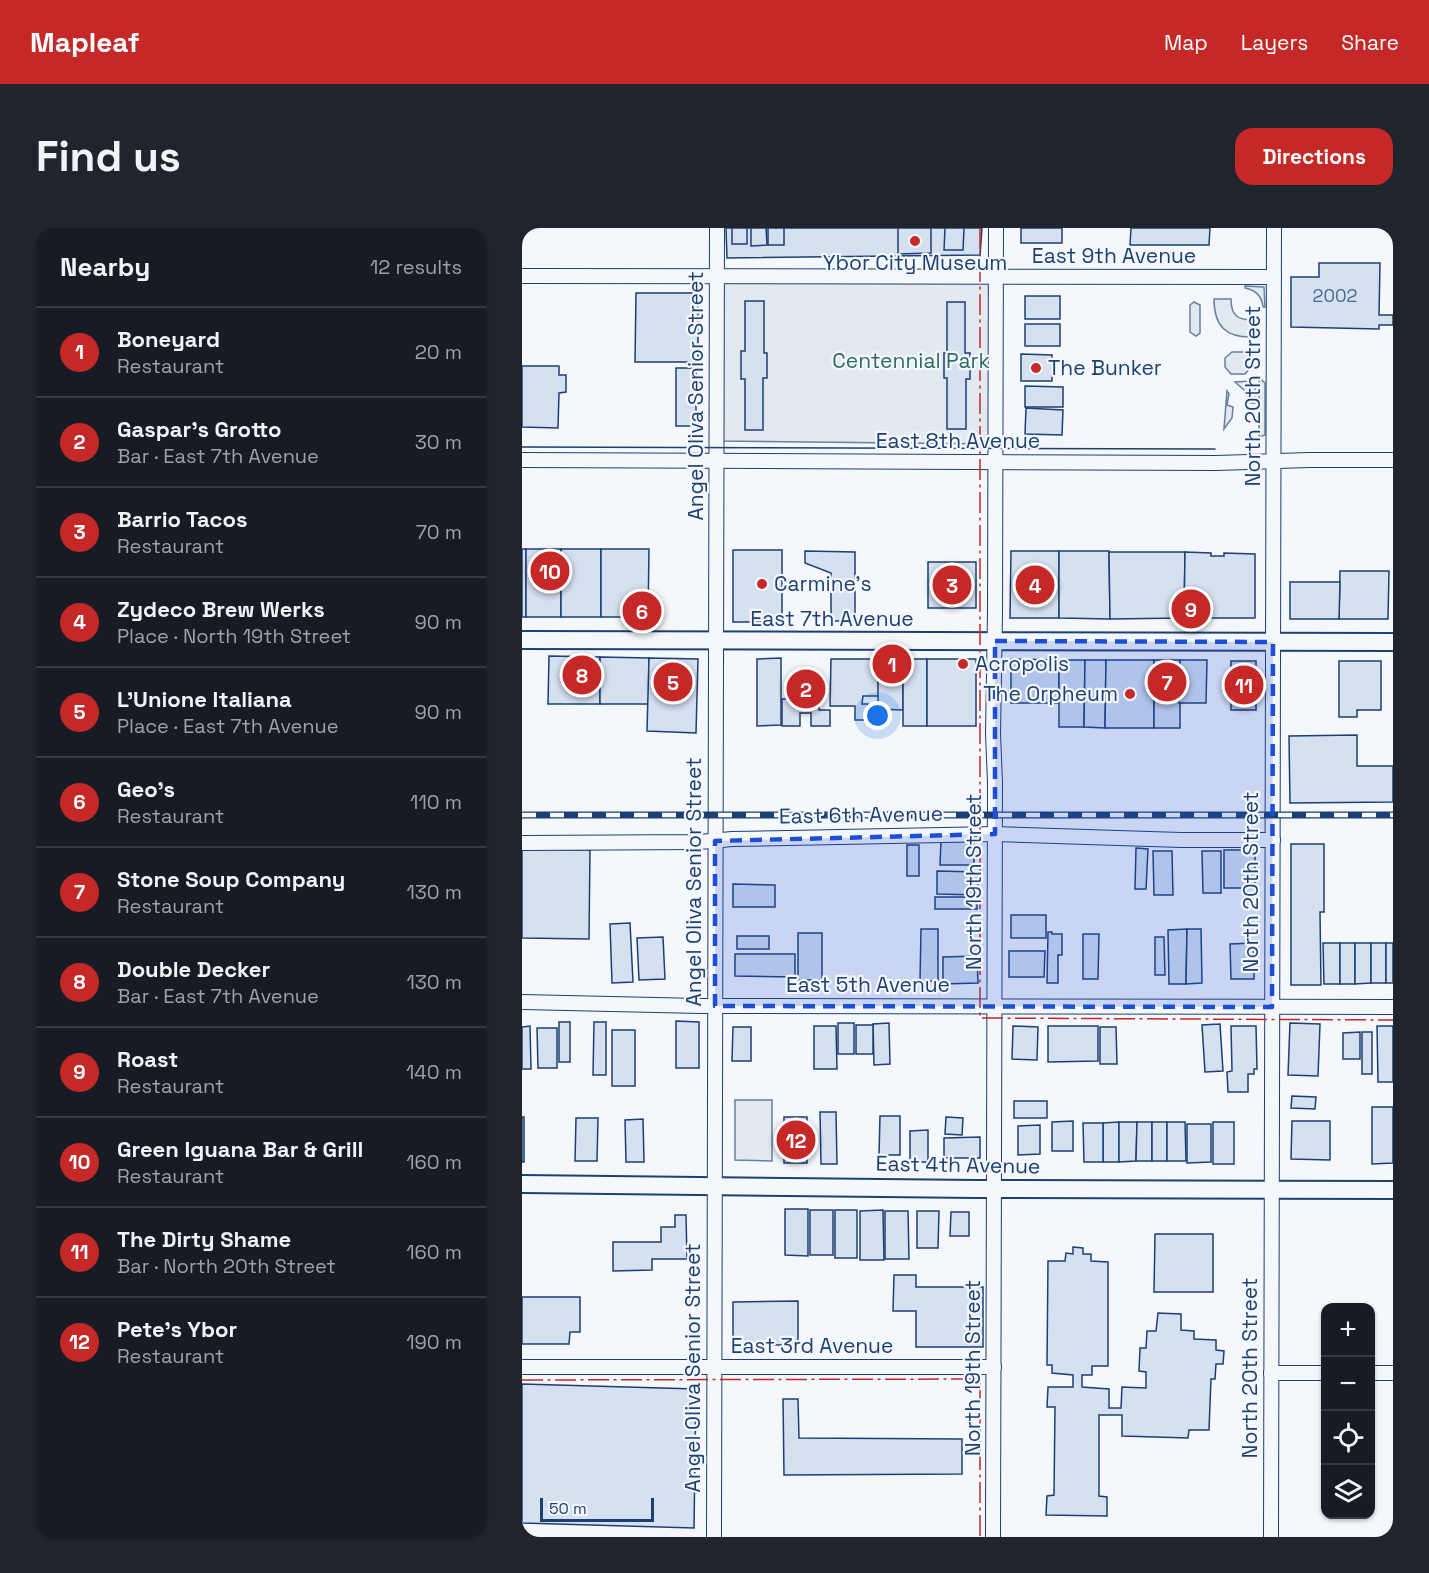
<!DOCTYPE html>
<html lang="en">
<head>
<meta charset="utf-8">
<style>
	body { margin:0; font-family:"Space Grotesk",sans-serif; background:#20242c; color:#f1f3f6 }
	.controls { position:absolute; right:18px; bottom:18px; display:grid; overflow:hidden; border-radius:12px; box-shadow:0 2px 4px #0004 }
	.controls button { width:54px; height:54px; display:grid; place-items:center; padding:0; border:0; border-bottom:2px solid #363941; background:#171b24; color:#f1f3f6; font:30px sans-serif }
	.scale { position:absolute; left:18px; bottom:15px; width:114px; box-sizing:border-box; padding-left:6px; border:3px solid #1d3f73; border-top:0; font-size:16px; line-height:21px; white-space:nowrap; color:#1d3f73; -webkit-text-stroke:4px #f4f7fb; paint-order:stroke }
	.you { position:absolute; left:356px; top:488px; width:21px; height:21px; margin:-15px; border:4px solid #fff; border-radius:50%; background:#1a73e8; box-shadow:0 0 0 9px #1a73e833 }
	.badge { display:grid; place-items:center; width:39px; height:39px; border-radius:50%; background:#c62828; color:#fff; font-size:20px; font-weight:700 }
	.pin { position:absolute; translate:-50% -50%; border:3px solid #fff; box-shadow:0 2px 6px #0006 }
	.list { margin:0; padding:0; list-style:none }
	h2 { display:flex; justify-content:space-between; align-items:center; height:78px; margin:0; padding:0 24px; font-size:26px }
	h2 small { font-size:20px; font-weight:400; color:#9ea1a6 }
	.list li { display:grid; grid-template-columns:39px 1fr auto; gap:18px; align-items:center; box-sizing:border-box; height:90px; padding:0 24px; border-top:2px solid #363941 }
	.list b { display:block; font-size:22px; white-space:nowrap }
	.list p { margin:0; font-size:20px; white-space:nowrap; color:#9ea1a6 }
	.list em { font-size:20px; font-style:normal; color:#9ea1a6 }
	.icon { flex:none; width:33px; height:33px; fill:none; stroke:currentColor; stroke-width:2; stroke-linecap:round; stroke-linejoin:round }
	.map { position:relative; flex:none; width:871px; height:1309px; overflow:hidden; border-radius:18px }
	header { display:flex; align-items:center; gap:36px; box-sizing:border-box; height:84px; padding:0 30px; background:#c62828; color:#fff }
	header strong { font-size:28px }
	nav { display:flex; gap:33px; margin-inline-start:auto; font-size:21px }
	.intro { display:flex; align-items:center; justify-content:space-between; box-sizing:border-box; height:144px; padding:0 36px }
	h1 { margin:0; font-size:42px }
	.button { padding:15px 27px; border-radius:18px; background:#c62828; color:#fff; font-size:21px; font-weight:700 }
	main { display:flex; gap:36px; padding:0 36px }
	aside { flex:1; background:#171b24; border-radius:18px; box-shadow:0 2px 4px #0004 }
	.map>svg:first-child { display:block }
	.green { fill:#e3e9f0; stroke:#687fa3; stroke-width:1.5 }
	.building { fill:#d5e0f0; stroke:#1d3f73; stroke-width:1.5 }
	.lines { fill:none; stroke-linecap:round; stroke-linejoin:round }
	.minor-casing { stroke:#1d3f73; stroke-width:16 }
	.tertiary-casing { stroke:#1d3f73; stroke-width:20 }
	.minor { stroke:#f4f7fb; stroke-width:14 }
	.tertiary { stroke:#f4f7fb; stroke-width:16 }
	.tram { stroke:#1d3f73; stroke-width:1.5 }
	.rail-casing { stroke:#1d3f73; stroke-width:7 }
	.rail { stroke:#f4f7fb; stroke-width:4.5; stroke-dasharray:14; stroke-linecap:butt }
	.power { stroke:#c62828; stroke-width:1.5; stroke-dasharray:21 4.5 3 4.5; stroke-linecap:butt }
	.marked { fill:#1d4ed8; fill-opacity:0.2; stroke:#1d4ed8; stroke-width:4.5; stroke-dasharray:12 8; stroke-linejoin:round }
	.poi-dot { fill:#c62828; stroke:#f4f7fb; stroke-width:2 }
	.labels { text-anchor:middle; stroke-width:4.5; stroke-linejoin:round; paint-order:stroke }
	.number-label { font-size:18px; fill:#4b6792 }
	.street-label { font-size:21px; fill:#1d3f73; stroke:#f4f7fb }
	.poi-label { font-size:21px; fill:#1d3f73; stroke:#f4f7fb; text-anchor:start }
	.park-label { font-size:21px; fill:#2c6c60; stroke:#f4f7fb }
</style>
</head>
<body>
<header>
<strong>Mapleaf</strong>
<nav><a>Map</a><a>Layers</a><a>Share</a></nav>
</header>
<div class="intro"><h1>Find us</h1><a class="button">Directions</a></div>
<main>
<aside>
<h2>Nearby<small>12 results</small></h2>
<ul class="list">
<li><span class="badge">1</span><div><b>Boneyard</b><p>Restaurant</p></div><em>20 m</em></li>
<li><span class="badge">2</span><div><b>Gaspar's Grotto</b><p>Bar · East 7th Avenue</p></div><em>30 m</em></li>
<li><span class="badge">3</span><div><b>Barrio Tacos</b><p>Restaurant</p></div><em>70 m</em></li>
<li><span class="badge">4</span><div><b>Zydeco Brew Werks</b><p>Place · North 19th Street</p></div><em>90 m</em></li>
<li><span class="badge">5</span><div><b>L'Unione Italiana</b><p>Place · East 7th Avenue</p></div><em>90 m</em></li>
<li><span class="badge">6</span><div><b>Geo's</b><p>Restaurant</p></div><em>110 m</em></li>
<li><span class="badge">7</span><div><b>Stone Soup Company</b><p>Restaurant</p></div><em>130 m</em></li>
<li><span class="badge">8</span><div><b>Double Decker</b><p>Bar · East 7th Avenue</p></div><em>130 m</em></li>
<li><span class="badge">9</span><div><b>Roast</b><p>Restaurant</p></div><em>140 m</em></li>
<li><span class="badge">10</span><div><b>Green Iguana Bar &amp; Grill</b><p>Restaurant</p></div><em>160 m</em></li>
<li><span class="badge">11</span><div><b>The Dirty Shame</b><p>Bar · North 20th Street</p></div><em>160 m</em></li>
<li><span class="badge">12</span><div><b>Pete's Ybor</b><p>Restaurant</p></div><em>190 m</em></li>
</ul>
</aside>
<div class="map">
<svg width="871" height="1309" viewBox="0 0 871 1309">
	<rect width="100%" height="100%" fill="#f4f7fb"/>
	<g class="green">
		<polygon points="472,52 470,216 199,213 198,53"/>
		<path d="M723,58L742,59L743,79H741C740,68 733,62 723,60Z"/>
		<path d="M692,71H709C709,87 715,92 731,92V109C704,110 692,98 692,71Z"/>
		<polygon points="672,74 678,77 678,105 674,108 668,104 668,77"/>
		<polygon points="710,124 723,124 730,130 730,138 723,146 709,146 703,139 703,130"/>
		<polygon points="737,149 743,155 743,207 737,209"/>
		<polygon points="730,153 730,157 733,157 733,175 729,175 722,162 713,154"/>
		<polygon points="705,163 707,166 705,177 711,179 710,190 702,201"/>
		<polygon points="213,872 250,872 250,933 213,932"/>
	</g>
	<g class="building">
		<polygon points="204,0 460,0 458,27 205,30"/>
		<rect x="210" y="0" width="15" height="16"/>
		<polygon points="229,0 244,0 245,17 229,18"/>
		<rect x="246" y="0" width="16" height="17"/>
		<polygon points="376,0 409,0 409,25 376,26"/>
		<polygon points="423,0 442,0 441,22 422,22"/>
		<rect x="499" y="0" width="41" height="15"/>
		<polygon points="609,0 688,0 687,17 608,17"/>
		<polygon points="797,35 858,35 857,87 871,87 871,97 857,97 857,101 769,99 769,49 797,49"/>
		<polygon points="114,65 176,65 176,134 113,134"/>
		<rect x="503" y="68" width="35" height="23"/>
		<polygon points="223,73 242,73 242,125 245,125 245,150 241,150 241,202 223,202 223,151 219,151 219,123 223,123"/>
		<polygon points="425,74 443,74 443,125 448,125 448,151 444,151 444,201 425,201 425,150 422,150 422,125 425,125"/>
		<rect x="503" y="96" width="35" height="22"/>
		<polygon points="499,126 530,127 530,153 499,153"/>
		<polygon points="0,138 37,138 37,147 44,147 44,164 37,165 36,200 0,199"/>
		<rect x="154" y="140" width="20" height="58"/>
		<polygon points="503,158 541,159 541,179 503,179"/>
		<polygon points="504,180 541,182 540,207 503,206"/>
		<rect x="0" y="321" width="4" height="68"/>
		<rect x="4" y="321" width="35" height="68"/>
		<rect x="39" y="321" width="40" height="68"/>
		<polygon points="79,321 127,321 126,389 79,389"/>
		<rect x="211" y="322" width="49" height="72"/>
		<polygon points="283,323 333,324 333,393 309,393 309,345 283,335"/>
		<polygon points="489,323 537,323 537,390 488,390"/>
		<polygon points="537,323 587,323 588,391 537,390"/>
		<polygon points="587,324 663,324 662,390 588,391"/>
		<polygon points="663,324 689,325 689,328 702,328 702,325 733,326 733,390 662,390"/>
		<rect x="406" y="334" width="48" height="46"/>
		<polygon points="818,343 867,343 866,391 817,391"/>
		<polygon points="768,354 818,354 817,391 768,391"/>
		<polygon points="27,428 78,429 78,476 26,476"/>
		<polygon points="78,429 127,430 127,476 78,476"/>
		<polygon points="127,430 176,431 174,505 125,503"/>
		<polygon points="259,430 259,497 235,498 235,431"/>
		<polygon points="309,431 356,431 357,468 341,468 340,476 346,476 346,492 333,492 333,478 308,478"/>
		<polygon points="356,431 381,431 381,482 356,481"/>
		<rect x="381" y="431" width="24" height="67"/>
		<rect x="405" y="431" width="49" height="67"/>
		<polygon points="489,431 537,432 537,475 489,475"/>
		<polygon points="537,432 563,432 562,499 537,499"/>
		<polygon points="563,432 584,432 583,500 562,499"/>
		<polygon points="584,432 632,432 632,500 583,500"/>
		<rect x="632" y="432" width="26" height="68"/>
		<polygon points="658,432 685,432 684,475 657,475"/>
		<rect x="709" y="433" width="25" height="49"/>
		<polygon points="817,433 859,433 859,482 835,482 835,489 817,489"/>
		<polygon points="274,454 293,454 293,471 297,471 297,482 308,482 308,498 289,498 289,485 278,485 278,498 260,498 260,471 274,471"/>
		<polygon points="835,507 835,538 871,538 871,574 768,575 767,508"/>
		<polygon points="419,613 452,614 452,637 418,637"/>
		<polygon points="769,616 802,616 802,684 798,684 799,757 769,757"/>
		<rect x="385" y="617" width="12" height="31"/>
		<polygon points="614,620 626,621 624,661 613,661"/>
		<polygon points="0,621 68,622 67,711 0,710"/>
		<rect x="702" y="622" width="31" height="38"/>
		<polygon points="631,623 650,623 651,667 632,667"/>
		<polygon points="680,623 699,623 699,665 681,665"/>
		<polygon points="415,643 456,644 456,667 415,666"/>
		<polygon points="211,656 253,657 253,679 211,679"/>
		<rect x="413" y="669" width="42" height="12"/>
		<rect x="489" y="687" width="35" height="23"/>
		<polygon points="108,695 111,754 90,755 88,696"/>
		<polygon points="399,701 416,701 416,753 398,753"/>
		<polygon points="665,701 664,756 647,756 646,702"/>
		<polygon points="665,701 679,701 680,755 664,756"/>
		<polygon points="526,704 530,704 530,706 540,706 540,727 536,727 536,755 525,755"/>
		<rect x="276" y="705" width="24" height="47"/>
		<polygon points="561,706 577,706 576,751 561,751"/>
		<rect x="215" y="708" width="32" height="13"/>
		<polygon points="141,709 143,751 117,752 115,710"/>
		<polygon points="633,709 642,709 643,747 633,747"/>
		<polygon points="732,715 732,751 709,751 708,716"/>
		<polygon points="801,715 818,715 818,756 802,756"/>
		<rect x="818" y="715" width="15" height="41"/>
		<polygon points="833,715 849,715 849,755 833,756"/>
		<rect x="849" y="715" width="15" height="40"/>
		<rect x="864" y="715" width="7" height="40"/>
		<polygon points="487,723 523,723 522,749 487,749"/>
		<polygon points="213,726 273,726 273,749 213,748"/>
		<polygon points="455,728 456,755 421,756 421,729"/>
		<polygon points="154,793 177,794 177,840 154,840"/>
		<rect x="37" y="794" width="11" height="40"/>
		<polygon points="72,794 84,794 84,847 71,847"/>
		<rect x="316" y="795" width="16" height="31"/>
		<polygon points="367,795 368,836 352,837 351,796"/>
		<polygon points="768,795 798,796 796,848 766,847"/>
		<polygon points="698,796 701,843 683,844 680,797"/>
		<rect x="334" y="797" width="17" height="29"/>
		<polygon points="8,798 9,841 0,841 0,799"/>
		<polygon points="292,798 314,798 315,841 292,841"/>
		<polygon points="491,798 516,799 515,832 490,831"/>
		<polygon points="526,798 576,798 576,833 526,834"/>
		<polygon points="709,798 734,798 735,841 732,841 732,846 726,846 726,864 706,864 705,844 710,843"/>
		<polygon points="855,798 871,798 871,854 856,854"/>
		<polygon points="211,799 229,799 229,833 210,833"/>
		<polygon points="578,799 594,799 595,836 578,836"/>
		<polygon points="15,800 35,800 35,840 16,840"/>
		<rect x="90" y="802" width="23" height="56"/>
		<polygon points="838,804 838,831 821,831 821,805"/>
		<rect x="840" y="804" width="10" height="42"/>
		<polygon points="770,868 794,869 793,881 769,880"/>
		<rect x="492" y="873" width="33" height="17"/>
		<polygon points="850,879 871,879 871,935 850,936"/>
		<polygon points="298,884 314,884 315,936 299,936"/>
		<polygon points="358,888 378,888 378,927 357,927"/>
		<rect x="0" y="889" width="2" height="45"/>
		<rect x="262" y="889" width="23" height="46"/>
		<polygon points="424,889 441,890 440,907 423,906"/>
		<polygon points="54,890 76,890 75,933 53,933"/>
		<polygon points="121,891 122,934 104,934 103,892"/>
		<polygon points="551,893 551,923 530,923 530,894"/>
		<polygon points="770,893 808,893 808,932 769,931"/>
		<polygon points="597,894 597,934 581,934 581,895"/>
		<polygon points="597,894 615,894 614,933 597,934"/>
		<polygon points="615,894 630,894 630,933 614,933"/>
		<rect x="630" y="894" width="15" height="39"/>
		<polygon points="645,894 663,894 664,933 645,933"/>
		<rect x="691" y="894" width="21" height="42"/>
		<polygon points="561,895 581,895 581,934 562,934"/>
		<polygon points="665,896 689,896 689,934 665,935"/>
		<polygon points="518,897 518,926 496,927 496,898"/>
		<polygon points="406,902 406,934 388,934 388,903"/>
		<polygon points="458,909 458,930 422,930 422,910"/>
		<polygon points="263,981 286,981 286,1028 263,1027"/>
		<rect x="288" y="982" width="23" height="45"/>
		<rect x="313" y="982" width="22" height="48"/>
		<polygon points="361,982 362,1032 338,1032 338,983"/>
		<polygon points="363,983 386,983 387,1031 363,1031"/>
		<polygon points="395,983 417,983 416,1020 395,1020"/>
		<polygon points="429,984 447,984 447,1008 428,1008"/>
		<polygon points="153,987 164,987 165,1031 130,1031 130,1042 91,1043 91,1014 139,1014 139,999 153,999"/>
		<polygon points="633,1006 691,1006 691,1064 632,1064"/>
		<polygon points="551,1019 561,1020 561,1026 569,1026 569,1033 586,1034 586,1138 570,1138 570,1147 560,1147 560,1159 587,1161 587,1180 599,1180 600,1159 624,1160 624,1144 617,1143 618,1120 624,1120 625,1103 634,1103 636,1085 659,1086 659,1102 672,1103 672,1111 694,1112 694,1122 702,1123 701,1136 694,1136 693,1151 689,1151 687,1202 667,1202 666,1210 600,1208 600,1187 577,1187 577,1268 585,1269 585,1288 524,1287 525,1268 532,1267 533,1179 525,1179 526,1159 551,1159 551,1147 530,1145 530,1137 525,1137 526,1033 543,1033 544,1025 551,1026"/>
		<polygon points="372,1047 394,1047 394,1059 461,1059 461,1119 394,1119 394,1083 371,1083"/>
		<polygon points="0,1069 58,1069 58,1104 48,1104 47,1116 0,1116"/>
		<polygon points="276,1073 276,1117 211,1117 211,1074"/>
		<polygon points="0,1156 174,1161 172,1300 0,1295"/>
		<polygon points="261,1171 276,1171 277,1210 440,1211 440,1246 262,1247"/>
	</g>
	<g class="lines">
		<g class="minor-casing">
			<g id="minor">
				<polyline points="0,48 752,49"/>
				<polyline points="0,232 694,235 787,232 871,232"/>
				<polyline points="0,615 178,614 210,611 473,606 659,612 751,612"/>
				<polyline points="0,774 178,778 871,779"/>
				<polyline points="0,1139 472,1139"/>
				<polyline points="749,1145 804,1145"/>
				<polyline points="848,1145 871,1145"/>
				<polyline points="192,1309 195,0"/>
				<polyline points="471,1309 473,554 471,506 473,386 474,0"/>
				<polyline points="749,1309 752,0"/>
			</g>
		</g>
		<g class="tertiary-casing">
			<g id="tertiary">
				<polyline points="0,412 871,414"/>
				<polyline points="0,956 455,961 871,962"/>
			</g>
		</g>
		<use href="#minor" class="minor"/>
		<use href="#tertiary" class="tertiary"/>
		<polyline class="tram" points="0,219 693,221"/>
		<g class="rail-casing">
			<polyline id="rail" points="0,587 871,587"/>
		</g>
		<use href="#rail" class="rail"/>
		<g class="power">
			<polyline points="458,0 458,790 871,792"/>
			<polyline points="0,1152 458,1151 458,1309"/>
		</g>
	</g>
	<path class="marked" d="M473,413L751,414L750,779L193,778V613L473,606Z"/>
	<g class="poi-dot">
		<circle cx="393" cy="13" r="6"/>
		<circle cx="514" cy="140" r="6"/>
		<circle cx="240" cy="356" r="6"/>
		<circle cx="441" cy="436" r="6"/>
		<circle cx="608" cy="466" r="6"/>
	</g>
	<g class="labels">
		<g class="number-label">
			<text x="813" y="74">2002</text>
		</g>
		<g class="street-label">
			<text x="592" y="35">East 9th Avenue</text>
			<text transform="translate(174 168) rotate(-90)" y="7">Angel Oliva Senior Street</text>
			<text transform="translate(731 168) rotate(-90)" y="7">North 20th Street</text>
			<text x="436" y="220">East 8th Avenue</text>
			<text x="310" y="398">East 7th Avenue</text>
			<text transform="translate(339 587) rotate(-1)" y="7">East 6th Avenue</text>
			<text transform="translate(172 654) rotate(-90)" y="7">Angel Oliva Senior Street</text>
			<text transform="translate(452 654) rotate(-90)" y="7">North 19th Street</text>
			<text transform="translate(729 654) rotate(-90)" y="7">North 20th Street</text>
			<text x="346" y="764">East 5th Avenue</text>
			<text transform="translate(436 937) rotate(1)" y="7">East 4th Avenue</text>
			<text x="290" y="1125">East 3rd Avenue</text>
			<text transform="translate(171 1140) rotate(-90)" y="7">Angel Oliva Senior Street</text>
			<text transform="translate(451 1140) rotate(-90)" y="7">North 19th Street</text>
			<text transform="translate(728 1140) rotate(-90)" y="7">North 20th Street</text>
		</g>
		<g class="poi-label">
			<text x="393" y="42" text-anchor="middle">Ybor City Museum</text>
			<text x="526" y="147">The Bunker</text>
			<text x="252" y="363">Carmine's</text>
			<text x="453" y="443">Acropolis</text>
			<text x="596" y="473" text-anchor="end">The Orpheum</text>
		</g>
		<g class="park-label">
			<text x="389" y="140">Centennial Park</text>
		</g>
	</g>
</svg>
<div class="controls">
<button>+</button>
<button>−</button>
<button><svg class="icon" aria-label="locate" viewBox="0 0 24 24"><circle cx="12" cy="12" r="6"/><path d="M12 2v4M12 18v4M2 12h4M18 12h4"/></svg></button>
<button><svg class="icon" aria-label="layers" viewBox="0 0 24 24"><path d="M12 4l9 5-9 5-9-5zM3 14l9 5 9-5"/></svg></button>
</div>
<div class="scale">50 m</div>
<div class="you"></div>
<div class="pin badge" style="left:370px;top:436px">1</div>
<div class="pin badge" style="left:284px;top:461px">2</div>
<div class="pin badge" style="left:430px;top:357px">3</div>
<div class="pin badge" style="left:513px;top:357px">4</div>
<div class="pin badge" style="left:151px;top:454px">5</div>
<div class="pin badge" style="left:120px;top:383px">6</div>
<div class="pin badge" style="left:645px;top:454px">7</div>
<div class="pin badge" style="left:60px;top:447px">8</div>
<div class="pin badge" style="left:669px;top:381px">9</div>
<div class="pin badge" style="left:28px;top:343px">10</div>
<div class="pin badge" style="left:722px;top:457px">11</div>
<div class="pin badge" style="left:274px;top:912px">12</div>
</div>
</main>
</body>
</html>
